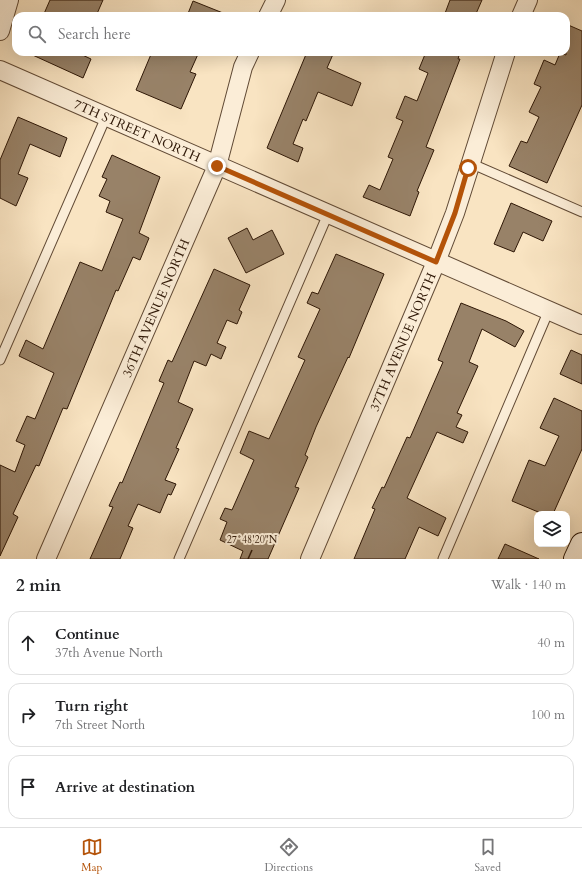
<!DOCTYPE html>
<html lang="en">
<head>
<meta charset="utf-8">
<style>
	body { margin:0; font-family:Cardo,serif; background:#f6f6f6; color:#202124 }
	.controls { position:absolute; right:12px; bottom:12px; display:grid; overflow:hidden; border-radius:8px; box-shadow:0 4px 16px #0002 }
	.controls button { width:36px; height:36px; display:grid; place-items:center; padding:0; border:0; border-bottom:1px solid #e0e0e0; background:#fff; color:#202124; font:20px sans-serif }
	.stop { position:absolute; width:12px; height:12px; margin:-9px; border:3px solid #b45309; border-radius:50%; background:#fff }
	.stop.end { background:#b45309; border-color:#fff; box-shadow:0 1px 4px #0008 }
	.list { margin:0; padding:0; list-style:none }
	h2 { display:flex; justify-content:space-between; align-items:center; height:52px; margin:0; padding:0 16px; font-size:17px }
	h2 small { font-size:13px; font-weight:400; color:#757577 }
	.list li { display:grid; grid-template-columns:26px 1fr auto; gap:12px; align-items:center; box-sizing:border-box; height:64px; margin:0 8px 8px; padding:0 8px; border:1px solid #e0e0e0; border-radius:12px }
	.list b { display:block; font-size:15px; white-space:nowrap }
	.list p { margin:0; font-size:13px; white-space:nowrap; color:#757577 }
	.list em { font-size:13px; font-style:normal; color:#757577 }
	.icon { flex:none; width:22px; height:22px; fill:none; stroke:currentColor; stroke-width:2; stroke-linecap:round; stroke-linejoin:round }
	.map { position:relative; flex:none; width:582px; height:559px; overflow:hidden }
	.search { position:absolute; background:#fff; box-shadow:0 4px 16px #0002; left:12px; right:12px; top:12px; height:44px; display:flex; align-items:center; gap:10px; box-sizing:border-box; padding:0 14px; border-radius:12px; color:#757577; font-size:15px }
	.sheet { height:268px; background:#fff }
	nav { display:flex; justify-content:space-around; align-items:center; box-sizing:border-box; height:56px; border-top:1px solid #e0e0e0; background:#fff; font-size:11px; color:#757577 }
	nav a { display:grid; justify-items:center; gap:2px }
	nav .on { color:#b45309 }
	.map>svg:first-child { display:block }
	.building { fill:#988268; stroke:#2e1706 }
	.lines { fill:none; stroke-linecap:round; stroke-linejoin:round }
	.lane-casing { stroke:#614a35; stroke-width:11 }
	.street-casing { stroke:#614a35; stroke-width:20 }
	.secondary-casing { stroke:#2e1706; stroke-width:24 }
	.lane { stroke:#fbedd7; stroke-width:9 }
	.street { stroke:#fbedd7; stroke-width:18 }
	.secondary { stroke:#fbedd7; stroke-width:22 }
	.route { stroke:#b45309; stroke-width:5 }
	.ticks { fill:none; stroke:#2e1706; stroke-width:1.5 }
	.labels { text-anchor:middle; stroke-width:4; stroke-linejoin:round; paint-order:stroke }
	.street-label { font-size:13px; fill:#2e1706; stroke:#fbedd7 }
	.ticks-label { font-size:10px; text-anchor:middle; fill:#2e1706; stroke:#fbedd7; stroke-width:4; stroke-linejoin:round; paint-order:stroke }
</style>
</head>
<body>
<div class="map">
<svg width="582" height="559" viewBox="0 0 582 559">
	<rect width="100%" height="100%" fill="#f9e4c2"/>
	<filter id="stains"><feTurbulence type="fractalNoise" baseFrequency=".005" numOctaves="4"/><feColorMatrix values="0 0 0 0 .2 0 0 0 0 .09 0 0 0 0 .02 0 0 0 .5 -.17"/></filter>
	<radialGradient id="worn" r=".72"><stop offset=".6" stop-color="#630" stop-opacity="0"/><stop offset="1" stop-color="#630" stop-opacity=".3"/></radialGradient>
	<g class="building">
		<polygon points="50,0 103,0 96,16 43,16"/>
		<polygon points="450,0 482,0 475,16 444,16"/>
		<polygon points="193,1 228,15 228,16 187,16"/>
		<polygon points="566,24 582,31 582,105 547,183 509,166 521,141 527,143 539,117 529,112 541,87 534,84 544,60 555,65 560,53 566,55"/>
		<polygon points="26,52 76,52 91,59 83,78"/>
		<polygon points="152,52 199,52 190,72 196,74 181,109 136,90"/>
		<polygon points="307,52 334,52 327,68 361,83 352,106 318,92 306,121 303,119 293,144 303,148 298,162 267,148"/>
		<polygon points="426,52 460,52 458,59 460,59 426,147 434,150 417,191 419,192 410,216 363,197 369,185 380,190 393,159 388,157 403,121 396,118 405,96 417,101 428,73 419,69"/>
		<polygon points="18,117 67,138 60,157 30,144 18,174 28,178 16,206 0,198 0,160"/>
		<polygon points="112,155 160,177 139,233 149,238 140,260 133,257 118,291 116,290 67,409 63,408 39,466 36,465 13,514 18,517 0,556 0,465 15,472 25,445 16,441 27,416 35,419 54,373 19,356 26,340 43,349 80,262 102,271 123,219 106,212 110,201 99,196 107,179 102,177"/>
		<polygon points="511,203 552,221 543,241 523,232 514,252 494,244"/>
		<polygon points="247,228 253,240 272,230 284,254 246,273 228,238"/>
		<polygon points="336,254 384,274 349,358 348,357 316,427 305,455 308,457 295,487 299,488 268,559 240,559 243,551 220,540 227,522 220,519 225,508 232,510 254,460 240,453 249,431 269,439 305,360 298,357 320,309 307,303 312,292 318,294"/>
		<polygon points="214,269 250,285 239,310 242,312 237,324 227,320 217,343 226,347 221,359 211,354 206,366 194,361 178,402 193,409 176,448 179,449 165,480 176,484 171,495 168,494 160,513 138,504 128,526 133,528 120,559 90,559 113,507 109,506 120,482 122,483 164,383 159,381 168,360 172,362"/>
		<polygon points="461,303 506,321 524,331 515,347 482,329 469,362 478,366 457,413 462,415 456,427 468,432 463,443 437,432 407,498 446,518 438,536 419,527 405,559 354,559 375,509 372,508 382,487 384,488 407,437 410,438 443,362 438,360"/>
		<polygon points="571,350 582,355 582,384 560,374"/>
		<polygon points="554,398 582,411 582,449 553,514 543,514 512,501 529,460 545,466 559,436 540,428"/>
		<polygon points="505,544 539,559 498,559"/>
	</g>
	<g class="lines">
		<g class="lane-casing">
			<g id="lane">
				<polyline points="470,163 582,212"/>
				<polyline points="0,360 106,117"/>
				<polyline points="179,559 328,214"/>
				<polyline points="443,559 549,310"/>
			</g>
		</g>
		<g class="street-casing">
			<g id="street">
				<polyline points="268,16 276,0"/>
				<polyline points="521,16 528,0"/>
				<polyline points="0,31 9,0"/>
				<path id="s1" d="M0,70L582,325"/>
				<path id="s2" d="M46,559L217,166L243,67L250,52"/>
				<path id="s3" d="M310,559L436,262L455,213L506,52"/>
			</g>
		</g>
		<g class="secondary-casing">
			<polyline id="secondary" points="575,559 582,544"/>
		</g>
		<use href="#lane" class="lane"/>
		<use href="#street" class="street"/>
		<use href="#secondary" class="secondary"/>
	</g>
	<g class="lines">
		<polyline class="route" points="217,166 436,262 455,213 468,168"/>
	</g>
	<path class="ticks" d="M248,559L252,550"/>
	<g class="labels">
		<g class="street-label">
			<text dy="5" stroke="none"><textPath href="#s1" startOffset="150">7TH STREET NORTH</textPath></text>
			<text dy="5" stroke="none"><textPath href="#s2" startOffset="274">36TH AVENUE NORTH</textPath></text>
			<text dy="5" stroke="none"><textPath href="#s3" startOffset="236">37TH AVENUE NORTH</textPath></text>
		</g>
	</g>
	<g class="ticks-label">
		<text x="252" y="543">27°48'20"N</text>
	</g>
	<rect width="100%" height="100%" filter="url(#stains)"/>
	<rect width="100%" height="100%" fill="url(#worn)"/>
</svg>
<div class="controls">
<button><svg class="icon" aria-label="layers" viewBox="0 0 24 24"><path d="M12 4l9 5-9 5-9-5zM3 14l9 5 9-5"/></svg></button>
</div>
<div class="stop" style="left:468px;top:168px"></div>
<div class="stop end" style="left:217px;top:166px"></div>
<div class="search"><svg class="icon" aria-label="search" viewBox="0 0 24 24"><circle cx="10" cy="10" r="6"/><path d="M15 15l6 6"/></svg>Search here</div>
</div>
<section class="sheet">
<h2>2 min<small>Walk · 140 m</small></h2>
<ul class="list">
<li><svg class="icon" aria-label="ahead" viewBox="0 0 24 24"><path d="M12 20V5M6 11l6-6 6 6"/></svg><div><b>Continue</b><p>37th Avenue North</p></div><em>40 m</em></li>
<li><svg class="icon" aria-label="right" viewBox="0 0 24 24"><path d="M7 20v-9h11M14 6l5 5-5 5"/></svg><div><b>Turn right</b><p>7th Street North</p></div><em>100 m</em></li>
<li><svg class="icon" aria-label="arrive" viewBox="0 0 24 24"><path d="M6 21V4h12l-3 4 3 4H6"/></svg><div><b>Arrive at destination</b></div></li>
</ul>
</section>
<nav>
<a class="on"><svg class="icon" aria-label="map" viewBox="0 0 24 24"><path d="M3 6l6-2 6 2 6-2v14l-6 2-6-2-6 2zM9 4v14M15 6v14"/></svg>Map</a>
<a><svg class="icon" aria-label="directions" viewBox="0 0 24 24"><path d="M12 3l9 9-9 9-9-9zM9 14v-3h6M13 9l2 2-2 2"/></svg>Directions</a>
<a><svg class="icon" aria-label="saved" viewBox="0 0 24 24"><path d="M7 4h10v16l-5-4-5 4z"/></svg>Saved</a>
</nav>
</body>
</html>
